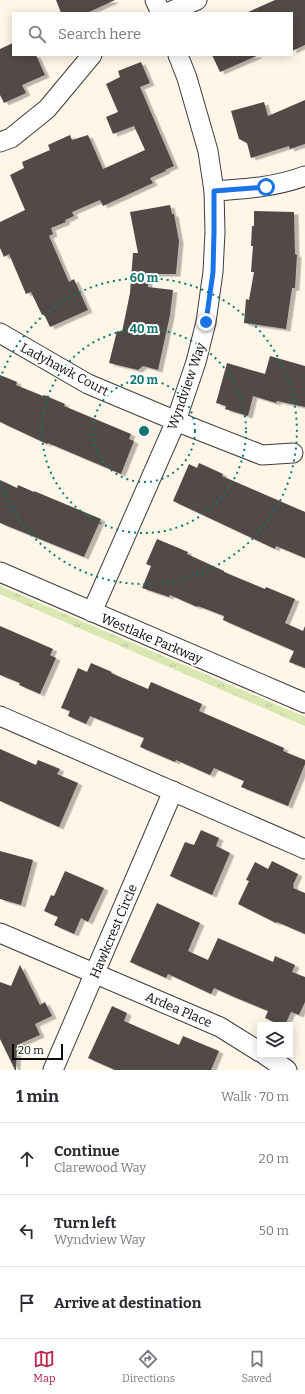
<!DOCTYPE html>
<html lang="en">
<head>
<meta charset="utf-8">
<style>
	body { margin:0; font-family:Bitter,serif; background:#f2f2f3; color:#2b2b33 }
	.controls { position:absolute; right:12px; bottom:12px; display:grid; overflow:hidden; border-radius:0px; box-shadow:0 2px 10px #0003 }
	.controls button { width:36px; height:36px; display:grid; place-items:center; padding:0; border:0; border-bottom:1px solid #e1e1e2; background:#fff; color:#2b2b33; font:20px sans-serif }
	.scale { position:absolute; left:12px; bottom:10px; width:51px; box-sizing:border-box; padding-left:4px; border:2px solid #0a0a0a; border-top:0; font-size:11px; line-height:14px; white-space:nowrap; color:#0a0a0a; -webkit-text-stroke:3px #fff; paint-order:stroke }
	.stop { position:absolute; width:12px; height:12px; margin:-9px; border:3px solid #1a73e8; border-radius:50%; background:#fff }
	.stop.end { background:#1a73e8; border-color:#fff; box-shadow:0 1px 4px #0008 }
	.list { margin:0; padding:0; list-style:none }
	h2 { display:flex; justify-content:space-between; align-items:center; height:52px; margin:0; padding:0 16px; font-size:17px }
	h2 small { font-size:13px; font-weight:400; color:#7c7c81 }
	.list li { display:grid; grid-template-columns:26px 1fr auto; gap:12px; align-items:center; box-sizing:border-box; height:72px; padding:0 16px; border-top:1px solid #e1e1e2 }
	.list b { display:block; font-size:15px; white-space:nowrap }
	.list p { margin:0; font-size:13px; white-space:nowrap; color:#7c7c81 }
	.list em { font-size:13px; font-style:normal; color:#7c7c81 }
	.icon { flex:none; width:22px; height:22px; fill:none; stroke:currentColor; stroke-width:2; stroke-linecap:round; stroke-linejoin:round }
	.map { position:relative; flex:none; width:305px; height:1070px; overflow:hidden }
	.search { position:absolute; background:#fff; box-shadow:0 2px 10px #0003; left:12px; right:12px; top:12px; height:44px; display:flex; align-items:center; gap:10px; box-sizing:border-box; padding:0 14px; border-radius:0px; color:#7c7c81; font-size:15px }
	.sheet { height:268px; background:#fff }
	nav { display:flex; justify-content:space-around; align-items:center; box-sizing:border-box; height:56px; border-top:1px solid #e1e1e2; background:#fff; font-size:11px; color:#7c7c81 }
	nav a { display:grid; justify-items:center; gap:2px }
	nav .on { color:#b9244a }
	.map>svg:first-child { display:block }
	.grass { fill:url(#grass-tufts) }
	.building { fill:#534947; filter:url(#shadow) }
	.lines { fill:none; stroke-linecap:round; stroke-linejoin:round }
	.street-casing { stroke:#3d3d3d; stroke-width:21 }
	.street { stroke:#fff; stroke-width:19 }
	.route { stroke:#1a73e8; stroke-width:5 }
	.ring { fill:none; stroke:#0f766e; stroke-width:2; stroke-dasharray:2 4 }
	.labels { text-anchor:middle; stroke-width:4; stroke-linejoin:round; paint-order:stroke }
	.street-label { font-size:13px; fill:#0a0a0a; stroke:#fff }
	.centre { fill:#0f766e; stroke:#fff; stroke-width:2 }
	.ring-label { font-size:12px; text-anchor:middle; font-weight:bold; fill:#0f766e; stroke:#fff; stroke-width:4; stroke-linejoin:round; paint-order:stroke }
</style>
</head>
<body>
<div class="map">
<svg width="305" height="1070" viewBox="0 0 305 1070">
	<defs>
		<pattern id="grass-tufts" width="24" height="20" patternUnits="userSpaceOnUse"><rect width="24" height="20" fill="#d9e8b3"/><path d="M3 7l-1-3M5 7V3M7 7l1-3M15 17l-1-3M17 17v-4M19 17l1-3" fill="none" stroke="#b9c699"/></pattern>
		<filter id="shadow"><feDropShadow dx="4.5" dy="2.5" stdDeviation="0" flood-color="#0004"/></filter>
	</defs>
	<rect width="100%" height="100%" fill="#fff6e8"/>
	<polygon class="grass" points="0,586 305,717 305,726 0,594"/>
	<g class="building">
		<polygon points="56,0 115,0 87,13 61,13"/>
		<polygon points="275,0 305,0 305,45 292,51 292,13 246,13"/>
		<polygon points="13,43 13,55 36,55 45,75 22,85 26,93 4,103 0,95 0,49"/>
		<polygon points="212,55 259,55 220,72"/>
		<polygon points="141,62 150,83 140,87 174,166 165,170 166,171 150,178 153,183 103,206 100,200 72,212 74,216 65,220 66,222 51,228 53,234 49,236 69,282 74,279 88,310 50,327 44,314 42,315 31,292 26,294 9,254 4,257 0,248 0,222 25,210 10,175 24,168 22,162 50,150 48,145 70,135 72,140 88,135 103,169 145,150 134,126 113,134 106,117 118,112 106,84 120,77 118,71"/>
		<polygon points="305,100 305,144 290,149 289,146 251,158 247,143 239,139 231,111 264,102 268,116"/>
		<polygon points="170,205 172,214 174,214 179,241 176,274 148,274 148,287 173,290 170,315 158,370 143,366 138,370 109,363 117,331 122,332 130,293 133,253 138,253 130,212"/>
		<polygon points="254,211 294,212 295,254 297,255 295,288 292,288 286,329 244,323 246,299 249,300 254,272 251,272 253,246 251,246 252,226 254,226"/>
		<polygon points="270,356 305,366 305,407 277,401 276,403 253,396 248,416 225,409 226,406 216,403 227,363 265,374"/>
		<polygon points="0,375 17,382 16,385 43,396 44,395 65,404 64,406 131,434 129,439 134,441 121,474 48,443 47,444 0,422"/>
		<polygon points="199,463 223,474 222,476 305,512 305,558 276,546 275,549 173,501 189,464 197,468"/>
		<polygon points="0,480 17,488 18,485 34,492 34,491 101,519 84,557 0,523"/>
		<polygon points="157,539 188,552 187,554 224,571 224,572 265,589 266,587 295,599 285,623 303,631 305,626 305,668 289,662 294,651 223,620 224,616 198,606 197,607 170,595 169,597 142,588 151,566 146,564"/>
		<polygon points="0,626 53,649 50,655 56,658 40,694 19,685 20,683 0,675"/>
		<polygon points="91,663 112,672 111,673 148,689 151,682 202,704 199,711 284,748 283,751 305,760 305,764 288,806 241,787 244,781 214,768 210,775 176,760 175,762 140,747 144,738 90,716 86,724 68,716 70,711 61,708 78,668 87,672"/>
		<polygon points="0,749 36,765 38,760 60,769 57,774 78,783 59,827 0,801"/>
		<polygon points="201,830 219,838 216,846 230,853 212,895 170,876 185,842 194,845"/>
		<polygon points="0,851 33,860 21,905 0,899"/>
		<polygon points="272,861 298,874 293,885 294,886 293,888 305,893 305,934 277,922 276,923 238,904 249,881 246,880 255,862 268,869"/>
		<polygon points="65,871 104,888 88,922 81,918 74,934 54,925 58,917 44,911 51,895 54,896"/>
		<polygon points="157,903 200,923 188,951 208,960 218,938 273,962 275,956 295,965 292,972 305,977 305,1002 299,1015 291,1012 285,1025 280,1025 265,1018 268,1011 234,997 214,988 211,994 168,974 166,978 130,962"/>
		<polygon points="20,965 40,1005 45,1002 52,1016 35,1024 40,1035 17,1045 16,1070 15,1070 0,1039 0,982 11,986"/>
		<polygon points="112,1006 127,1013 124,1021 179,1045 183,1036 219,1051 211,1070 115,1070 88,1058"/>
	</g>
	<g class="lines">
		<g class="street-casing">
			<g id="street">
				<polyline points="155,0 161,13"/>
				<polyline points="167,13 197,0"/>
				<polyline points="0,142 11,138 47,109 92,55"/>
				<path d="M214,191C245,189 276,187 305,176"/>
				<polyline points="0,333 88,384 193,428 262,455 293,453"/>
				<polyline points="0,572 305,703"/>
				<polyline points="92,612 176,421 196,362 206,322 213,272 215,232 214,191 208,151 187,78 178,55"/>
				<polyline points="0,716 305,849"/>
				<polyline points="0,933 220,1027 260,1052"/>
				<polyline points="265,1055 287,1070"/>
				<polyline points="53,1070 173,791"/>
			</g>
		</g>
		<use href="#street" class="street"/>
	</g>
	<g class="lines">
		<polyline class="route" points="206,322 213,272 214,232 214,191 266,187"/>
	</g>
	<g class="ring">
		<circle cx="144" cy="431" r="51"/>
		<circle cx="144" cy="431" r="102"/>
		<path d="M0 379A153 153 0 1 1 0 483"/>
	</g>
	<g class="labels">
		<g class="street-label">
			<text transform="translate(65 369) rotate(28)" y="5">Ladyhawk Court</text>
			<text transform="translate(186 386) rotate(-71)" y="5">Wyndview Way</text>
			<text transform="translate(152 638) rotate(23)" y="5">Westlake Parkway</text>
			<text transform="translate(113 931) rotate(-67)" y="5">Hawkcrest Circle</text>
			<text transform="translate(179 1009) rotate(23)" y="5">Ardea Place</text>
		</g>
	</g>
	<circle cx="144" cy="431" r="6" class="centre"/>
	<g class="ring-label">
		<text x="144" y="282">60 m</text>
		<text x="144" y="333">40 m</text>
		<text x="144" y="384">20 m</text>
	</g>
</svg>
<div class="controls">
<button><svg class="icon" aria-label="layers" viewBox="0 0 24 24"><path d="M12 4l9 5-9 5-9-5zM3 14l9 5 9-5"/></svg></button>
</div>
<div class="scale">20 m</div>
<div class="stop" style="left:266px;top:187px"></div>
<div class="stop end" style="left:206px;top:322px"></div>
<div class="search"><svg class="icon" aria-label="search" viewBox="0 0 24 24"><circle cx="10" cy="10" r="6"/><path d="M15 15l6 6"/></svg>Search here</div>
</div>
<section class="sheet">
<h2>1 min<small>Walk · 70 m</small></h2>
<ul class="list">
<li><svg class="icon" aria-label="ahead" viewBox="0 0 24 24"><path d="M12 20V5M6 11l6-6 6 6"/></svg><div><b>Continue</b><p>Clarewood Way</p></div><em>20 m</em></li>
<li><svg class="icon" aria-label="left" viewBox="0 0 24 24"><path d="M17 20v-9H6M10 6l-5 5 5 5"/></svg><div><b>Turn left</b><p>Wyndview Way</p></div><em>50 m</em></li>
<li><svg class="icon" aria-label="arrive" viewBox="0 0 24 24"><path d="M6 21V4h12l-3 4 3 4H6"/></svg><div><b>Arrive at destination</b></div></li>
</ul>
</section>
<nav>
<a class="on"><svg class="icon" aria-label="map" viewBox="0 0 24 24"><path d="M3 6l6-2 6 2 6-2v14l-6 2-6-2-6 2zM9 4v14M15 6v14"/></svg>Map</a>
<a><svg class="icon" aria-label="directions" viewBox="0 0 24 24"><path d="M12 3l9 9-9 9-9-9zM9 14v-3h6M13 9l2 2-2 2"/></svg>Directions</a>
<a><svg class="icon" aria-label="saved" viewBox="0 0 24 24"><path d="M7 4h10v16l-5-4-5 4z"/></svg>Saved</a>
</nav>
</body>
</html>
